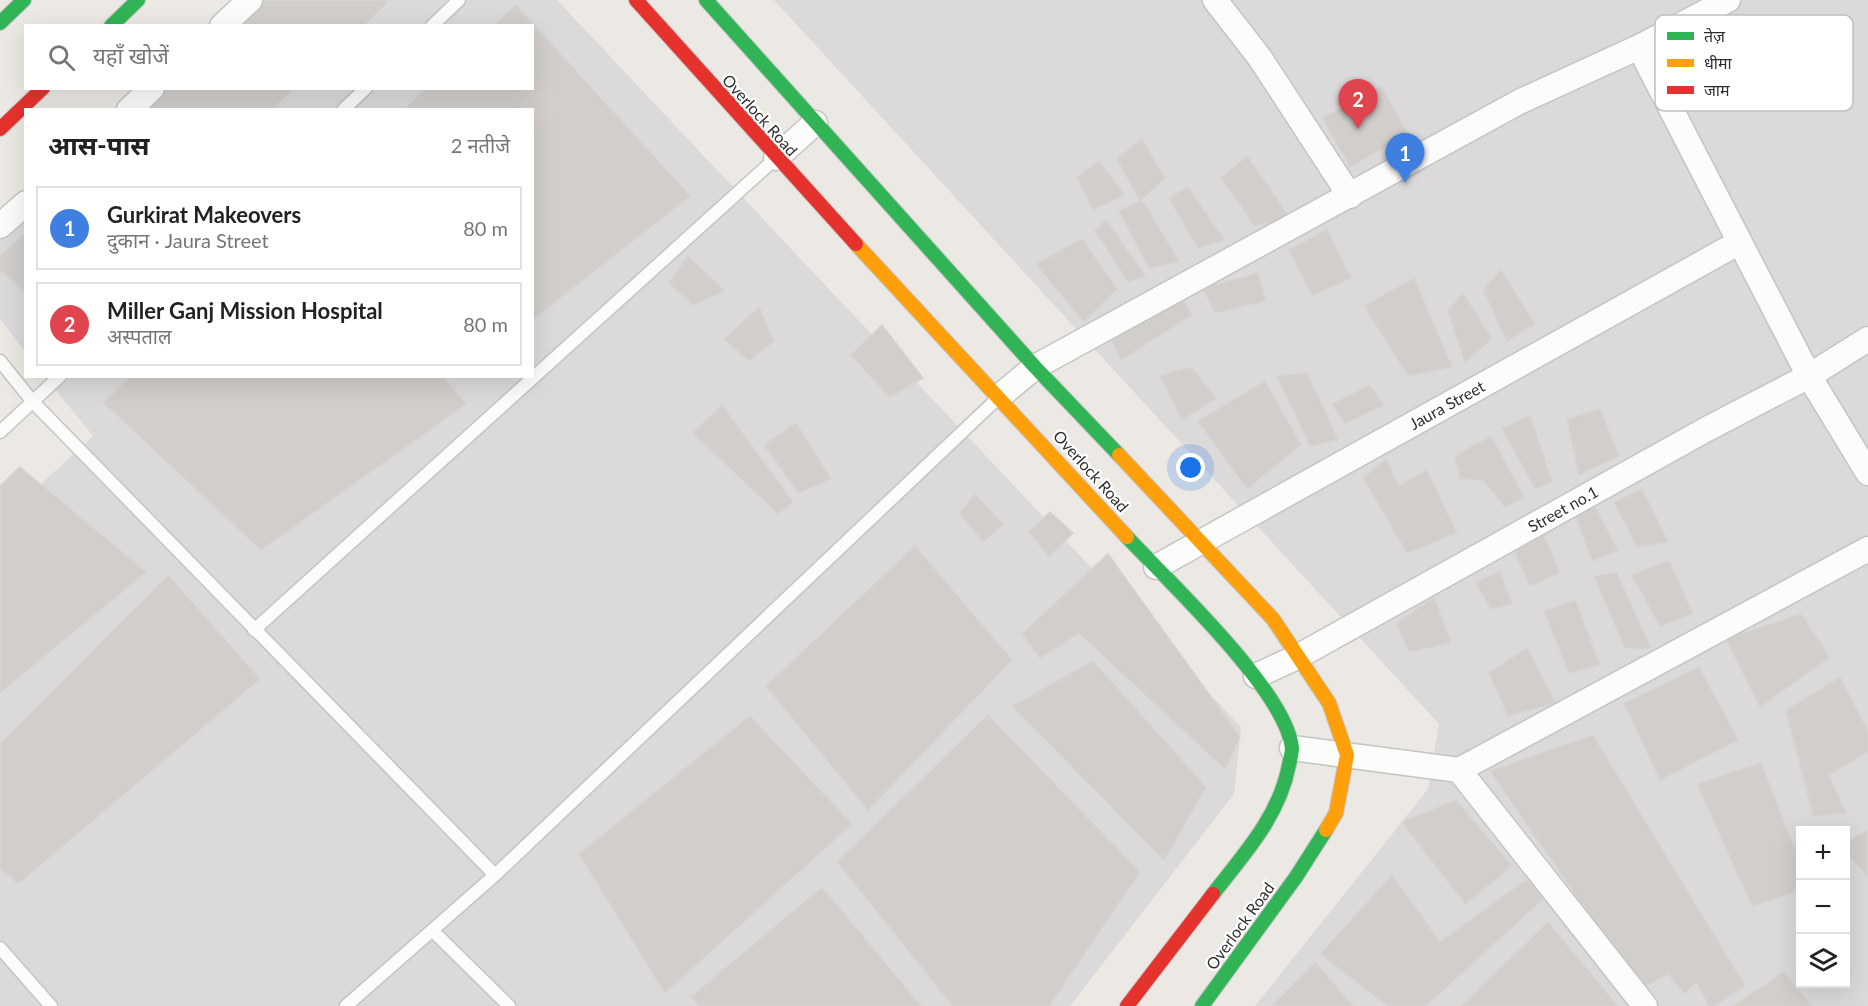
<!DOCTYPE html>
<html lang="hi">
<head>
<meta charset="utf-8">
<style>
	body { margin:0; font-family:Lato,"Noto Sans Devanagari",sans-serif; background:#f2f2f2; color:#222 }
	.controls { position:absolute; right:18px; bottom:18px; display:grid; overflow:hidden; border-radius:0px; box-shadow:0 6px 24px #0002 }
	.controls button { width:54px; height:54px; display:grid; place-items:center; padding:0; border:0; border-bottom:2px solid #e0e0e0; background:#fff; color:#222; font:30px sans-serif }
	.you { position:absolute; left:1191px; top:468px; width:21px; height:21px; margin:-15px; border:4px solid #fff; border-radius:50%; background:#1a73e8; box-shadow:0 0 0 9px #1a73e833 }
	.badge { display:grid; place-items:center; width:39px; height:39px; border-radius:50%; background:#b45309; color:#fff; font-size:20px; font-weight:700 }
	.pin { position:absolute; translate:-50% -50px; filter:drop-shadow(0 2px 3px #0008) }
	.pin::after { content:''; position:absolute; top:32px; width:21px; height:18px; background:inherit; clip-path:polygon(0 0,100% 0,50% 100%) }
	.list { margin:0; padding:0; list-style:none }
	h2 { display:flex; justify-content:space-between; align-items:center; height:78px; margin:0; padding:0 24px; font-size:26px }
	h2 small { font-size:20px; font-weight:400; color:#767676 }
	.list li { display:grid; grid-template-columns:39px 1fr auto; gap:18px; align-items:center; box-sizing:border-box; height:84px; margin:0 12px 12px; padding:0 12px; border:2px solid #e0e0e0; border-radius:0px }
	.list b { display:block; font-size:22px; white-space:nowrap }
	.list p { margin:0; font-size:20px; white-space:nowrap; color:#767676 }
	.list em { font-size:20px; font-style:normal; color:#767676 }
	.icon { flex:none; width:33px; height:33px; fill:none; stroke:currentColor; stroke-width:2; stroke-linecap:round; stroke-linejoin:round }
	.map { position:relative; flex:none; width:1868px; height:1006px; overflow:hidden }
	.search { position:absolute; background:#fff; box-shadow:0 6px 24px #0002; left:24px; top:24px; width:510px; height:66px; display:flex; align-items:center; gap:15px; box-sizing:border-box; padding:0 21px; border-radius:0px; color:#767676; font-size:22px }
	.panel { position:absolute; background:#fff; box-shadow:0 6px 24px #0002; left:24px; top:108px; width:510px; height:270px; border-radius:0px }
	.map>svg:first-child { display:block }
	.industrial { fill:#dcd9db; fill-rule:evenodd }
	.building { fill:#d1cecb; stroke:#d7d4d0; stroke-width:1.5 }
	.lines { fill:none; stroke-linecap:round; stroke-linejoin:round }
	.lane-casing { stroke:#c5c4c5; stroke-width:15 }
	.street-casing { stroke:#c5c4c5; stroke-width:27 }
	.fast-casing { stroke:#c5c4c5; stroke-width:16 }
	.slow-casing { stroke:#c5c4c5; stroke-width:16 }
	.jam-casing { stroke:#c5c4c5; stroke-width:16 }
	.lane { stroke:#fcfcfb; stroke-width:12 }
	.street { stroke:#fcfcfb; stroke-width:24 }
	.fast { stroke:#30b455; stroke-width:14 }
	.slow { stroke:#ff9f0a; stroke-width:14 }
	.jam { stroke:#e5322d; stroke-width:14 }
	.labels { text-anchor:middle; stroke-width:4.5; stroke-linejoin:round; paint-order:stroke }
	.street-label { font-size:16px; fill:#2e2e2e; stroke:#fff }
	.key { fill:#fff; stroke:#c0c0c0; stroke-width:1.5 }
	.key-label { font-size:16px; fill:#2e2e2e }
</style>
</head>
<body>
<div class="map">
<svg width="1868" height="1006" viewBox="0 0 1868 1006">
	<rect width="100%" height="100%" fill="#ece8e4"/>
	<g class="industrial">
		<polygon points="252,0 557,0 1241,727 1234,794 1070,1006 0,1006 0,522 93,436 45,377 532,376 532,110 138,109 160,89 532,88 532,26 226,25"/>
		<path d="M774,0H1868V1006H1255L1428,789L1439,724ZM1800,830H1846V984H1800Z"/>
		<polygon points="25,217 25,351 0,319 0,241"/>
	</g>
	<g class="building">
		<polygon points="262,0 384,0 387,3 363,26 233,26"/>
		<polygon points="516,5 690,196 532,320 532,110 404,110 426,88 532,88 532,26 493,26"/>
		<polygon points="1381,86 1408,134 1350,167 1323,118"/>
		<polygon points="161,88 294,88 272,110 148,110 143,104"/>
		<polygon points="1142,139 1165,178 1140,201 1117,159"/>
		<polygon points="1247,156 1290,218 1255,226 1221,178"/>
		<polygon points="1099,161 1125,195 1093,210 1077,178"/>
		<polygon points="1188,187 1224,240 1198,248 1169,198"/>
		<polygon points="1140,201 1146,206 1179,262 1149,268 1119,211"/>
		<polygon points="1106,220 1145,276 1128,282 1095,230"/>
		<polygon points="1327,229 1351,278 1312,296 1289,250"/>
		<polygon points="26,232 26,293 0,270 0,256"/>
		<polygon points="1082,239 1117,289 1084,322 1036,264"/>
		<polygon points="688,256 725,291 693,305 669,283"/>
		<polygon points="1501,270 1535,324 1507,341 1483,290"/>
		<polygon points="1258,273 1266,301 1215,313 1203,288"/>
		<polygon points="1414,278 1452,367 1408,376 1364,306"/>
		<polygon points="1463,293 1492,339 1465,362 1448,311"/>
		<polygon points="1183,299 1192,315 1121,360 1110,336"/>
		<polygon points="759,307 774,341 749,361 724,339"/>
		<polygon points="882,325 923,378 890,397 851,355"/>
		<polygon points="1191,367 1216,398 1182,420 1160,376"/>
		<polygon points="1307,373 1338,440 1310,446 1277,376"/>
		<polygon points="131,376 442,376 466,404 261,550 104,403"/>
		<polygon points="1265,381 1301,445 1247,489 1198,421"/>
		<polygon points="1370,385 1383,405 1345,424 1332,404"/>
		<polygon points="722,405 793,502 778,514 693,433"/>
		<polygon points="1600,409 1619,456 1579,475 1567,419"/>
		<polygon points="1530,415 1552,482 1535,489 1502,428"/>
		<polygon points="796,423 831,479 799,493 764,445"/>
		<polygon points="1491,436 1524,497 1505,507 1484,481 1460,478 1455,456"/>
		<polygon points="1386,459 1399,486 1426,470 1457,533 1407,553 1363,478"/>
		<polygon points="20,467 146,572 0,693 0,486"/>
		<polygon points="1642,489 1668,542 1637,547 1614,502"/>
		<polygon points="975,494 1003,525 983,542 960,513"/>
		<polygon points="1596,508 1618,551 1592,561 1575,513"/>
		<polygon points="1050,512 1073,533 1049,557 1029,532"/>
		<polygon points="1544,535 1560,573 1530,586 1514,551"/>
		<polygon points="915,546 1012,660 868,810 766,686"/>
		<polygon points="1108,554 1240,737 1225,769 1079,633 1040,658 1022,634"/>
		<polygon points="1669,561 1693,614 1660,626 1632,575"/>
		<polygon points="1500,571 1512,604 1491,609 1476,583"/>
		<polygon points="1617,573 1651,649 1625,648 1594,576"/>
		<polygon points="168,575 260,679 18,884 0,868 0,744"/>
		<polygon points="1434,597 1451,643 1409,652 1396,624"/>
		<polygon points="1575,600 1600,665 1569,673 1544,611"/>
		<polygon points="1801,614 1830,657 1760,707 1726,639"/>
		<polygon points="1527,648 1555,703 1508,716 1489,673"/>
		<polygon points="1093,661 1206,787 1164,860 1012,706"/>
		<polygon points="1699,667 1738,740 1660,780 1624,703"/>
		<polygon points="1840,677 1868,731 1868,752 1829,775 1846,813 1813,816 1786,710"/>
		<polygon points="988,715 1140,872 1049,1006 953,1006 837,862"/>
		<polygon points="750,716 852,824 665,993 579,854"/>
		<polygon points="1593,735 1745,986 1714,1006 1709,1006 1696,982 1685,994 1668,974 1641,989 1490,771"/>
		<polygon points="1761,763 1800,862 1800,890 1752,906 1697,784"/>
		<polygon points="1456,800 1512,866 1465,904 1402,822"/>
		<polygon points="1868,830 1868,876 1846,852 1846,842"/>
		<polygon points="1392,875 1440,942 1527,879 1543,899 1426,1006 1388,1006 1320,954"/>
		<polygon points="822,887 921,1006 699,1006 691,997"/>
		<polygon points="1548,922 1618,1006 1461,1006"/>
		<polygon points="1315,962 1353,1006 1272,1006"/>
		<polygon points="1784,972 1812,1006 1733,1006"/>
	</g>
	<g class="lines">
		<g class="lane-casing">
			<g id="lane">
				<polyline points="432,26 459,0"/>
				<polyline points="343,110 366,88"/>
				<polyline points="0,361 33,402 495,875"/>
				<polyline points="0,432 60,376"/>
				<polyline points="254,630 775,159"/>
				<polyline points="433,931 509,1006"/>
				<polyline points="0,948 51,1006"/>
				<polyline points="346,1006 495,875 997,399"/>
			</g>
		</g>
		<g class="street-casing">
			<g id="street">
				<polyline points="1215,0 1260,58 1350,196"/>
				<polyline points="222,26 250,0"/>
				<polyline points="1639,47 1728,0"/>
				<polyline points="129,110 152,88"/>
				<polyline points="776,158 815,123"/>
				<polyline points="0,226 26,203"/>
				<polyline points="1000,396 1035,367 1519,102 1639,47 1809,376 1868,473"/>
				<polyline points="1156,567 1738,243"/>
				<polyline points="1256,676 1299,656 1707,429 1809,376 1868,339"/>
				<polyline points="1292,748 1459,770 1868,549"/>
				<polyline points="1459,770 1645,1006"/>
			</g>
		</g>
		<g class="fast-casing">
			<g id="fast">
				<polyline points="706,0 1035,367 1119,455"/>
				<polyline points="0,23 24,0"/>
				<polyline points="111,26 138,0"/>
				<path d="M1127,537C1168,581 1286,691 1292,748C1292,753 1290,760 1289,765C1279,817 1244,854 1213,894"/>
				<polyline points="1202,1006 1296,877 1326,830"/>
			</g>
		</g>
		<g class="slow-casing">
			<g id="slow">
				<polyline points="856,244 1127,537"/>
				<polyline points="1119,455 1273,619 1329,703 1347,755 1336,813 1326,830"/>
			</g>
		</g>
		<g class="jam-casing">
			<g id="jam">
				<polyline points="636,0 856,244"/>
				<polyline points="0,129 43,88"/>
				<polyline points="1127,1006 1213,894"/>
			</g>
		</g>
		<use href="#lane" class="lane"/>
		<use href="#street" class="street"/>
		<use href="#fast" class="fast"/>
		<use href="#slow" class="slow"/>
		<use href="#jam" class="jam"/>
	</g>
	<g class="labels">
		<g class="street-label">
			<text transform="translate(760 115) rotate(48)" y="6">Overlock Road</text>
			<text transform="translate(1447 405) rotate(-29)" y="6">Jaura Street</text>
			<text transform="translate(1091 471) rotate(48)" y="6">Overlock Road</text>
			<text transform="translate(1563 509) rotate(-29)" y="6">Street no.1</text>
			<text transform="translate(1240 926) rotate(-54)" y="6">Overlock Road</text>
		</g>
	</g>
	<rect x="1655" y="15" width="198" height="96" rx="9" class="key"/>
	<rect x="1667" y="32" width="27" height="8" fill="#30b455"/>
	<rect x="1667" y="59" width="27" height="8" fill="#ff9f0a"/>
	<rect x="1667" y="86" width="27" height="8" fill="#e5322d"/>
	<g class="key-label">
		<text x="1704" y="42">तेज़</text>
		<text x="1704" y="69">धीमा</text>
		<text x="1704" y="96">जाम</text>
	</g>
</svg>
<div class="controls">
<button>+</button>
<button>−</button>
<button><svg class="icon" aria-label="layers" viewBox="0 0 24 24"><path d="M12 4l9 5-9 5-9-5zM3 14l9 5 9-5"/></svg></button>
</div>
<div class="you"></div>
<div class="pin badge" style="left:1405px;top:183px;background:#3f7fe0">1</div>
<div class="pin badge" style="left:1358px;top:129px;background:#e0444e">2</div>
<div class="search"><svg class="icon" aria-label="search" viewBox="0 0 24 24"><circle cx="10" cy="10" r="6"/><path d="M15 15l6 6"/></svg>यहाँ खोजें</div>
<section class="panel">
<h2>आस-पास<small>2 नतीजे</small></h2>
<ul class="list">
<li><span class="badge" style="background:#3f7fe0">1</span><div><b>Gurkirat Makeovers</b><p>दुकान · Jaura Street</p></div><em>80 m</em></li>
<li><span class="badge" style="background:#e0444e">2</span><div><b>Miller Ganj Mission Hospital</b><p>अस्पताल</p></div><em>80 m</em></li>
</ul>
</section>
</div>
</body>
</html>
